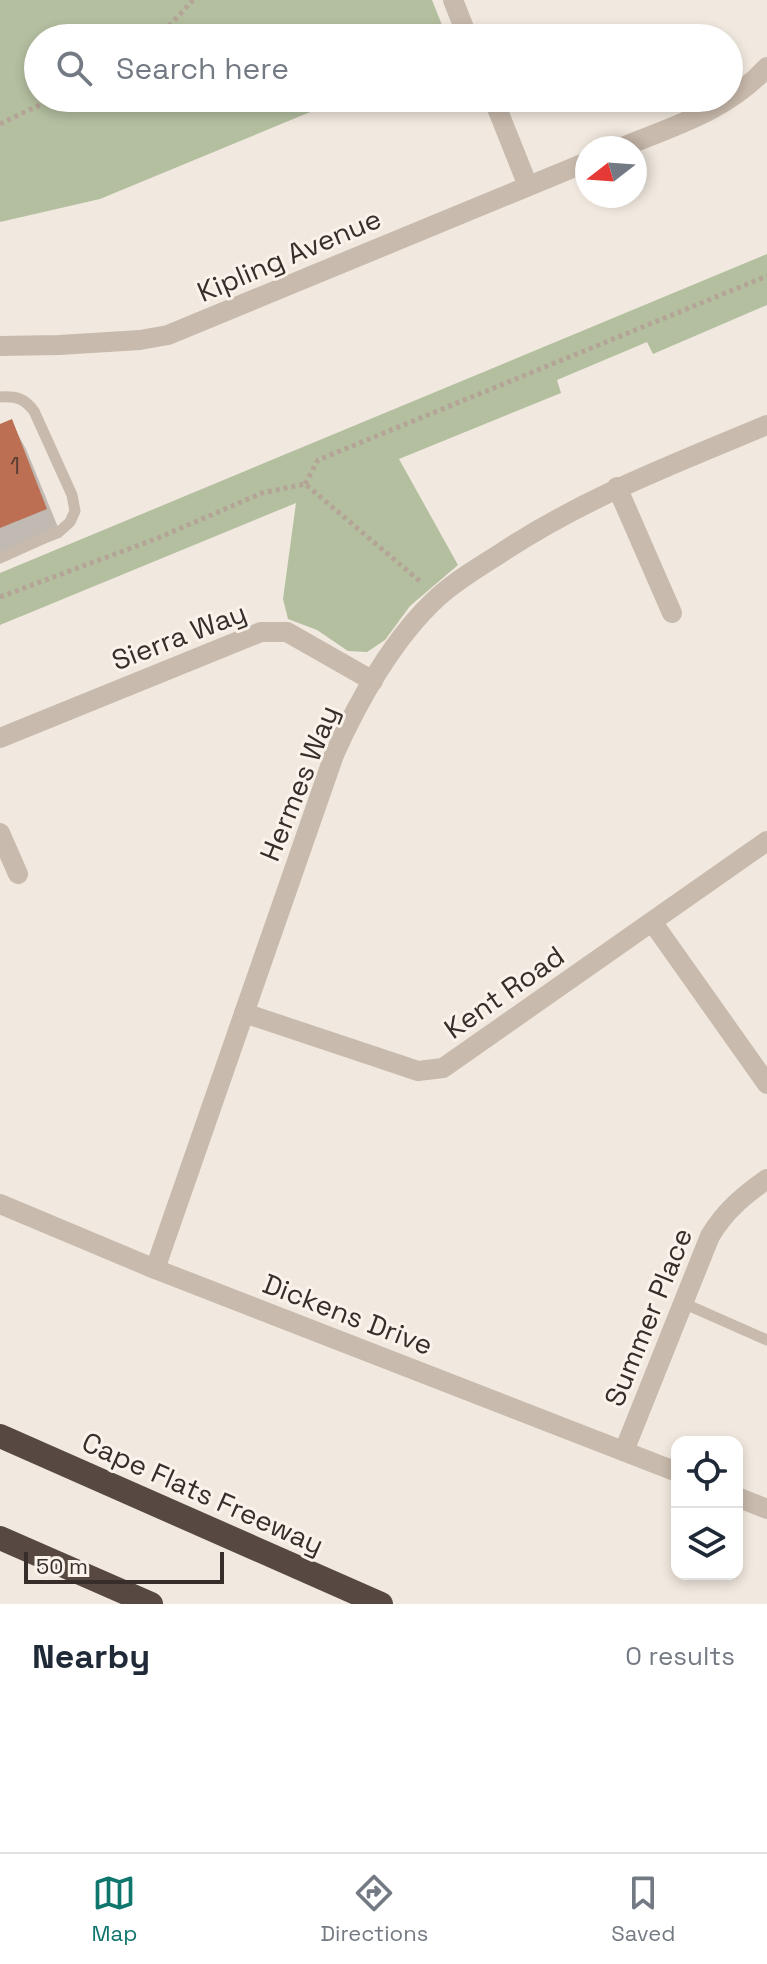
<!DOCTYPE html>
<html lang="en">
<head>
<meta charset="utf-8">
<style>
	body { margin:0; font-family:"Space Grotesk",sans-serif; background:#f6f6f7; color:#1f2937 }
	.controls { position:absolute; right:24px; bottom:24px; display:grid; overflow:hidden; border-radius:16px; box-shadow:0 4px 12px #0003 }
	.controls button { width:72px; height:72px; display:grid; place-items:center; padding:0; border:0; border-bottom:2px solid #e0e1e3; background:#fff; color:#1f2937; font:40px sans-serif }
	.compass { position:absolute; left:575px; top:136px; width:72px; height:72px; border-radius:50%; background:#fff; box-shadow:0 4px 12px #0003; rotate:253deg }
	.scale { position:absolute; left:24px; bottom:20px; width:200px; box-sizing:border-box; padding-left:8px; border:4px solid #372e2a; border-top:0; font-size:22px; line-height:28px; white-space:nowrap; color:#372e2a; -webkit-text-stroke:6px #f9f3eb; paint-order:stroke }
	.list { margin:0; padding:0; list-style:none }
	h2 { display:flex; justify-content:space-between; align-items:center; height:104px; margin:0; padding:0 32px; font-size:34px }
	h2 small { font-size:26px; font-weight:400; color:#747a83 }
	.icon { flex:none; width:44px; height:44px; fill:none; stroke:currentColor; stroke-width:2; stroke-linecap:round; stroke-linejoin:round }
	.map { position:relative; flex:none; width:767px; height:1604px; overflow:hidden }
	.search { position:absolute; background:#fff; box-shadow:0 4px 12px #0003; left:24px; right:24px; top:24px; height:88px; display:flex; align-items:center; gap:20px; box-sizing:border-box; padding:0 28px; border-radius:44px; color:#747a83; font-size:30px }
	.sheet { height:248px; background:#fff }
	nav { display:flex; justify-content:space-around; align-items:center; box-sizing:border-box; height:112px; border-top:2px solid #e0e1e3; background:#fff; font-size:22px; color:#747a83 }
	nav a { display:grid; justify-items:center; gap:4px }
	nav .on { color:#0f766e }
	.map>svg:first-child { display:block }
	.green { fill:#b4bfa0 }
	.shadow { fill:#0003 }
	.building { fill:#bc6f52 }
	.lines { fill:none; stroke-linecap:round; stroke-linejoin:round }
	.path { stroke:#b4a496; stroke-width:5; stroke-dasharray:4 4; stroke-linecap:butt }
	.lane { stroke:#c8baac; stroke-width:11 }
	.street { stroke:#c8baac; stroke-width:20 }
	.highway { stroke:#574942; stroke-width:24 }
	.labels { text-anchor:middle; stroke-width:6; stroke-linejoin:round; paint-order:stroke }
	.number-label { font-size:24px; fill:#583e34 }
	.street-label { font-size:28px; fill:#372e2a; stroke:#f9f3eb }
</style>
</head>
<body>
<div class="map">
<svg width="767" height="1604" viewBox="0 0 767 1604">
	<rect width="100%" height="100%" fill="#f1e9df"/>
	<g class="green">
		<polygon points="0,0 432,0 444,30 428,38 38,38 38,98 344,98 100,199 0,222"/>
		<polygon points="767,254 767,305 653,354 647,342 557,380 561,393 399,459 458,565 410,606 385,640 367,652 348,651 317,630 288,619 283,599 296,503 0,625 0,573"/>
	</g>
	<polygon class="shadow" points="11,422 26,449 62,537 0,561 0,426"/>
	<polygon class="building" points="12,419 47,509 0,528 0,424"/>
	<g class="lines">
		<g class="path">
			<polyline points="158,38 193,0"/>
			<polyline points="0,124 54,98"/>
			<polyline points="305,484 318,460 767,276"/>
			<polyline points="0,597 158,538 262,493 305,484 422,583"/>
		</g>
		<g class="lane">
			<path d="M0,397C16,396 24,398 34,411L72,495L75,511L70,522L60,531L0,558"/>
			<polyline points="683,1303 767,1340"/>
		</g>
		<g class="street">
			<polyline points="453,0 468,38"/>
			<polyline points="493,98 528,186"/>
			<path d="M620,148C674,126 727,111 767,67"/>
			<polyline points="0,346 59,345 140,340 168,335 587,162"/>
			<polyline points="617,487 672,613"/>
			<polyline points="0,738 261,632 287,632 373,681"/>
			<polyline points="0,833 18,874"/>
			<polyline points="653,923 767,1084"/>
			<polyline points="244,1013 418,1071 443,1068 767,841"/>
			<polyline points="0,1204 155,1269 677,1472"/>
			<path d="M155,1269L334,755C358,701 394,637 438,597C456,581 477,568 498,555C583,498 674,464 767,425"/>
			<path d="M624,1451L710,1236C725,1211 743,1196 767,1179"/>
			<polyline points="737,1497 767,1509"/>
		</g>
		<g class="highway">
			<polyline points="0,1436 381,1604"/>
			<polyline points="0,1538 151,1604"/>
		</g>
	</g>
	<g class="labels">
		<g class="number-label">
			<text x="15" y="474">1</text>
		</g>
		<g class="street-label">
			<text transform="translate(289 255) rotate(-23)" y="10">Kipling Avenue</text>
			<text transform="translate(179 636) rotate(-21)" y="10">Sierra Way</text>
			<text transform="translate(299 783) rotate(-68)" y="10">Hermes Way</text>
			<text transform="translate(504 992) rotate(-35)" y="10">Kent Road</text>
			<text transform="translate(348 1314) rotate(21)" y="10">Dickens Drive</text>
			<text transform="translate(648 1317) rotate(-68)" y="10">Summer Place</text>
			<text transform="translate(203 1493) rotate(24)" y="10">Cape Flats Freeway</text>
		</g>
	</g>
</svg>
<div class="controls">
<button><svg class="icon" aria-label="locate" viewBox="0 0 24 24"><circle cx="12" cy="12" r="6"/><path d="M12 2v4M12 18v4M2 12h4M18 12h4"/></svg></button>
<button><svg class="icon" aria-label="layers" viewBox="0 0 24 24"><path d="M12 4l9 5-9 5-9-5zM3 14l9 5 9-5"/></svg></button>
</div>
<svg class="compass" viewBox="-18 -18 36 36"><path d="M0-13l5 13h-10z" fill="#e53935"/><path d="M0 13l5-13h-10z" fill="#747a83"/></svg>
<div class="scale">50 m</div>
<div class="search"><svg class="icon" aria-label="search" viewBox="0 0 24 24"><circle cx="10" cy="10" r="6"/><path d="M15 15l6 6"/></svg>Search here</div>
</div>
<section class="sheet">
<h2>Nearby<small>0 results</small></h2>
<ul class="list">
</ul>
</section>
<nav>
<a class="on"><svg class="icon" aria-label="map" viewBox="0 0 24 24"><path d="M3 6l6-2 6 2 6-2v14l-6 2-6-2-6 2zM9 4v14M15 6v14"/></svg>Map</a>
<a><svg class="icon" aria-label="directions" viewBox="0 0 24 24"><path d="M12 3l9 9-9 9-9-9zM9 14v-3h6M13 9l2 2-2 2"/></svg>Directions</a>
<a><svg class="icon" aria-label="saved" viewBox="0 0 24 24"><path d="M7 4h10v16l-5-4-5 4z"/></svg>Saved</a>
</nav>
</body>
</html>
